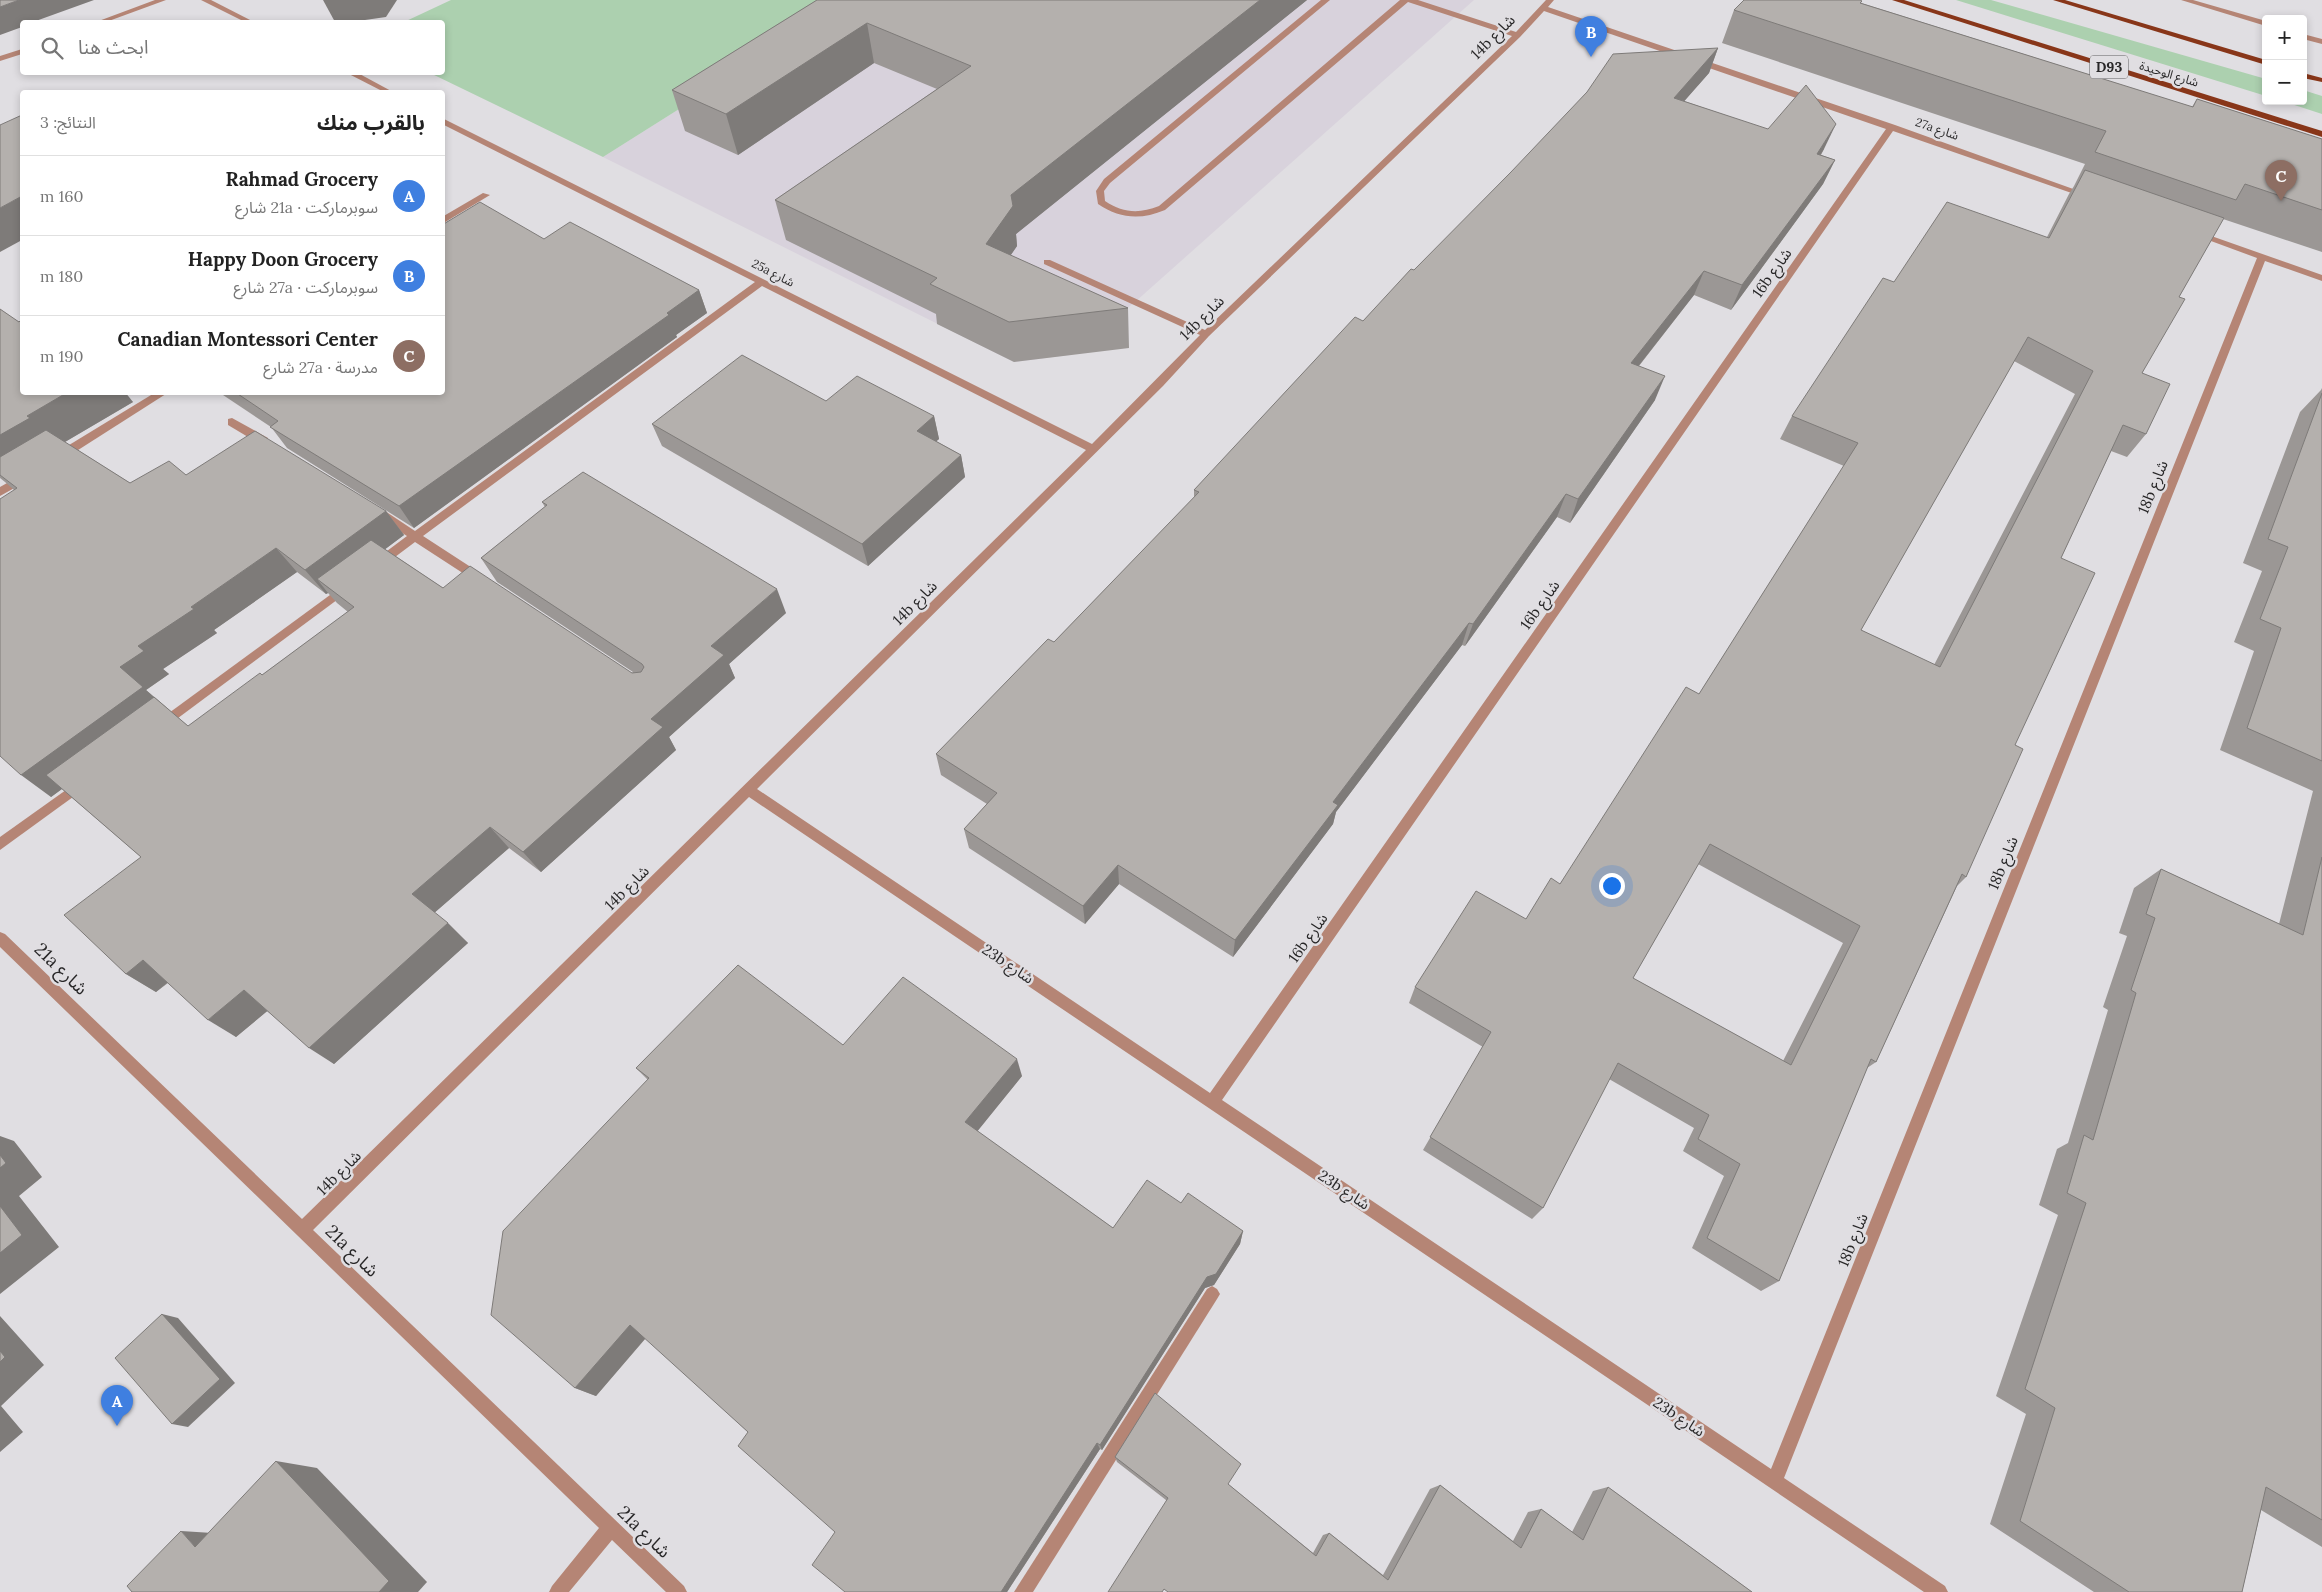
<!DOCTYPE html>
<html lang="ar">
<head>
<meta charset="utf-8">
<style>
	body { margin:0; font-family:Lora,"Noto Sans Arabic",serif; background:#f2f2f2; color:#222; direction:rtl }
	.controls { position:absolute; right:15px; top:15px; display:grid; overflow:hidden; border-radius:5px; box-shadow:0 2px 8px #0003 }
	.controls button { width:45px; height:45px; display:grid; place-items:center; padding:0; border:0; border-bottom:1px solid #e0e0e0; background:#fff; color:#222; font:25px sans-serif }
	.you { position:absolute; left:1611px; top:885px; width:18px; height:18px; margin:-12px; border:4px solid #fff; border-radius:50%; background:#1a73e8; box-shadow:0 0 0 8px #1a73e833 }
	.badge { display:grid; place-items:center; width:32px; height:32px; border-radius:50%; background:#0f766e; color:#fff; font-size:16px; font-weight:700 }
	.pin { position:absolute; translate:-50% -41px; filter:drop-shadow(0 1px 2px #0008) }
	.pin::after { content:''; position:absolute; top:26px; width:18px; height:15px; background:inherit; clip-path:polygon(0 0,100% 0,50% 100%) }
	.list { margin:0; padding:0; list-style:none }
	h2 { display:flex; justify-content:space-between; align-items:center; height:65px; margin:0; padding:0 20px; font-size:21px }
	h2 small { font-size:16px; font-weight:400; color:#767676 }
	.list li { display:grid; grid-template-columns:32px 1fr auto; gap:15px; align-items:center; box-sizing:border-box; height:80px; padding:0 20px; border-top:1px solid #e0e0e0 }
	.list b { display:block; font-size:19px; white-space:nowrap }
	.list p { margin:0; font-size:16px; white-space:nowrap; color:#767676 }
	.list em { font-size:16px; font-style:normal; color:#767676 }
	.icon { flex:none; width:28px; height:28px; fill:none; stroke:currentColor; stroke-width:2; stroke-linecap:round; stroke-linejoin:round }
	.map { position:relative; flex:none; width:2322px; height:1592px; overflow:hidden; direction:ltr }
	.search { position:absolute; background:#fff; box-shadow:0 2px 8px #0003; left:20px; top:20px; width:425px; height:55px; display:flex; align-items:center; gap:12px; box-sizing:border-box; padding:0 18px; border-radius:5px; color:#767676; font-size:19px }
	.panel { position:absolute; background:#fff; box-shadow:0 2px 8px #0003; left:20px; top:90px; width:425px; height:305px; border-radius:5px; direction:rtl }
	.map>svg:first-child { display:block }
	.built { fill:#d8d2dc }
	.green { fill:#acd0af }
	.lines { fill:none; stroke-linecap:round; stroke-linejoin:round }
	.minor { fill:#b58575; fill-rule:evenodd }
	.major { fill:#883619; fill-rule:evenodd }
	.wall { fill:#9b9795; fill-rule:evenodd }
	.shaded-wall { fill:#7e7b79 }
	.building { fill:#b4b0ad; stroke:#7e7b79; fill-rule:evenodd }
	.labels { text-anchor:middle; stroke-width:5; stroke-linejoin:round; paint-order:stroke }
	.far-street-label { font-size:12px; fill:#282728; stroke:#e0dee2 }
	.shield { fill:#e0dee2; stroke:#5f5e60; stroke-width:1 }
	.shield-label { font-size:14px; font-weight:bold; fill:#282728 }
	.street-label { font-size:15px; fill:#282728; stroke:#e0dee2 }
	.near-street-label { font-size:18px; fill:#282728; stroke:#e0dee2 }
</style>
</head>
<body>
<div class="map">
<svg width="2322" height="1592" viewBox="0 0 2322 1592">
	<rect width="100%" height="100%" fill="#e0dee2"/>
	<polygon class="built" points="852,0 1474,0 1135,302 1070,355 1014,362 603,157"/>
	<g class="green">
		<polygon points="451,0 852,0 603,157 430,73 442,72 442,22 404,22"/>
		<polygon points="1956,0 1991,0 2266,79 2266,96"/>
		<polygon points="2303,90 2322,96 2322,114 2282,101 2303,101"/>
	</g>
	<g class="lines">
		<g class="minor">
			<polygon points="155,0 166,0 106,22 96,22"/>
			<polygon points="201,0 211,0 254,22 245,22"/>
			<path d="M1321,0H1330L1110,183L1104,191L1105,201C1123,213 1139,214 1159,206L1400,0H1418L1516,32L1546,0H1554L1548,7L1895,125L2090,195L2083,197L1893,131L1222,1100L1771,1469L2257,258L2192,234L2194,232H2200L2322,275V281L2265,261L1784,1478L1945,1586L1948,1592H1924L749,797L313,1230L684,1586L687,1592H666L612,1540L569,1592H549L552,1586L599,1528L0,947V932L5,934L302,1219L1086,450L762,286L423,536L483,575L485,578L483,581H475L415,542L383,566H375L373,563L375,560L407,536L377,517L376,514L377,511H385L415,531L755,282L442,124V118L1092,444L1200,335L1044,264V260H1050L1205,330L1512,36L1408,2L1165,210C1141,220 1120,219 1098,204L1096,191L1104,179ZM1544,11L1886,129L1210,1093L757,789L1163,386L1209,336L1520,37Z"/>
			<polygon points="2181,0 2193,0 2266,21 2266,26"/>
			<polygon points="2303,34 2322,39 2322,44 2303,39"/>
			<polygon points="22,49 22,54 0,61 0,56"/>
			<polygon points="345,72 356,72 393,92 384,92"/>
			<polygon points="483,193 490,195 442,224 442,217"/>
			<polygon points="156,392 169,392 64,459 56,459 56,453"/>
			<polygon points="232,418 268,438 268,444 260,444 228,425 228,419"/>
			<polygon points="23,474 27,475 27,481 0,496 0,487"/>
			<polygon points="345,584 351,588 349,591 166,727 158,727 156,724 158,721"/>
			<polygon points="80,780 84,781 86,785 84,789 0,850 0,837"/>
			<polygon points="1212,1286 1217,1289 1220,1294 1217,1299 1033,1592 1014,1592 1207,1289"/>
		</g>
		<g class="major">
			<polygon points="1892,0 1904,0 2322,131 2322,137"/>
			<polygon points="2053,0 2065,0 2266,60 2266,65"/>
			<polygon points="2303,73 2322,78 2322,82 2303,78"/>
		</g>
	</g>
	<g class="wall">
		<polygon points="817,0 1307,0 1016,234 1017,246 1010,256 1128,308 1129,348 1014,362 937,324 936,314 786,240 775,200 937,89 874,63 738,155 685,131 672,90"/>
		<path d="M1862,1L1861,3L2192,107L2197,99L2322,139V252L2223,219L2179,297L2142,373L2146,434L2127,457L2111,451L2061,558L2015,745L1966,877L1957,886L1876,1062L1867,1068L1779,1281L1761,1291L1692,1248L1724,1176L1683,1151L1694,1128L1609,1079L1543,1208L1532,1219L1423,1150L1483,1047L1409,1003L1415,987L1526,919L1560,884L1699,694L1844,466L1780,439L1792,416L1894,282L2047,237L2069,194L2074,186L2085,164L1722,43L1734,10ZM2014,361L2075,394L1934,665L1861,630ZM1698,864L1843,943L1783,1061L1633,978Z"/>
		<polygon points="1718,48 1709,73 1684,101 1824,149 1821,155 1835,160 1823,184 1731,310 1694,295 1639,366 1655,400 1570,523 1557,517 1465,646 1462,645 1336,812 1333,824 1233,957 1119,884 1085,924 969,848 964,829 987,804 941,775 936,754 1054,642 1194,498 1194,490 1414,270"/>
		<polygon points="544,239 699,290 707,313 676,335 677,337 414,528 287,448 271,427 223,395 221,392 442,392"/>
		<path d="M0,309L133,402L65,442L130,483L186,475L386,511L404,535L385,549L443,588L632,673L633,672L497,582L481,558L545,507L542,502L786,613L729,664L735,678L669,737L676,750L541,872L509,848L434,913L468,943L334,1064L267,1011L236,1037L168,983L156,992L126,974L141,857L62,789L51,797L14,490L5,482L0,478ZM297,572L326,594L328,593L337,603L348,612L262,675L188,726L146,690L169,674L163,669L217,633L214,630Z"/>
		<polygon points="2322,388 2322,1547 2261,1510 2242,1592 2094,1592 1990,1524 2026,1414 1996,1396 2058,1215 2039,1205 2057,1149 2068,1143 2108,1010 2103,1007 2127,936 2119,933 2134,888 2161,869 2279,924 2313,791 2220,750 2254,651 2234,642 2262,571 2243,563 2300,412 2321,390"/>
		<polygon points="826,401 934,416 939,439 936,441 961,455 965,477 868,566 662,446 652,424"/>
		<polygon points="843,1045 1022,1076 977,1131 1113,1228 1181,1203 1243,1231 1240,1244 1214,1285 1205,1288 1102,1450 1100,1449 1007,1592 845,1592 835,1532 748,1432 646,1338 596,1396 575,1388 648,1080 636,1068"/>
		<polygon points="1115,1457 1228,1484 1313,1553 1323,1535 1329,1533 1383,1575 1430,1489 1440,1485 1513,1541 1528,1512 1541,1509 1572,1532 1593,1491 1608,1487 1752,1592 1167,1592 1166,1500 1117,1462"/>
	</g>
	<g class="shaded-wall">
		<polygon points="19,0 94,0 33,22 22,22 22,27 0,35 0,7"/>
		<polygon points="323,0 397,0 386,17 351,22 335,22"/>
		<polygon points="1260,0 1307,0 1016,234 1017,246 991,284 986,244 1011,195"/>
		<polygon points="867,23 874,63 738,155 726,114"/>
		<polygon points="1718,48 1709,73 1666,122 1674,98"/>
		<polygon points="1836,124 1824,149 1806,178 1817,154"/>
		<polygon points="1835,160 1823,184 1731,310 1742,285"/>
		<polygon points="22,196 22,240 0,252 0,208"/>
		<polygon points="1704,271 1694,295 1622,387 1631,363"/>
		<polygon points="699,290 707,313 676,335 677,337 414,528 399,506"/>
		<polygon points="1665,376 1655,400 1570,523 1578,499"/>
		<polygon points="68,392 125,392 133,402 58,446 0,475 0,435 27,416"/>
		<polygon points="934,416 939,439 922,454 917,431"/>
		<polygon points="961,455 965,477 868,566 862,544"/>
		<polygon points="1566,494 1557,517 1465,646 1473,624"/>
		<polygon points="386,511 404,535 331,590 317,579 328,593 326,594 305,570"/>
		<polygon points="276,548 297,572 214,630 217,633 163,669 169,674 146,690 169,710 51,797 21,775 120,667 138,646 191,607"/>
		<polygon points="777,589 786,613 729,664 735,678 669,737 676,750 541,872 523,852 651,719 711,646"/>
		<polygon points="1469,623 1462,645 1336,812 1333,824 1233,957 1235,940 1333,802"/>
		<polygon points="490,827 509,848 433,914 412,894"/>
		<polygon points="1118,865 1119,884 1085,924 1083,906"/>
		<polygon points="448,923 468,943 334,1064 309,1048"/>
		<polygon points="143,960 173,978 156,992 126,974"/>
		<polygon points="244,990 271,1008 236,1037 208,1020"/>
		<polygon points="1017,1059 1022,1076 972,1138 965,1122"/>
		<polygon points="0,1136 14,1141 42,1177 19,1196 59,1247 0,1294"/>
		<polygon points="1243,1231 1240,1244 1214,1285 1205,1288 1102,1450 1100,1445 1207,1277"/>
		<polygon points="162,1314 178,1318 235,1383 188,1427 172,1424"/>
		<polygon points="0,1316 44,1365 1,1406 23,1432 0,1452"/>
		<polygon points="630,1325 649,1334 596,1396 575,1388"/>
		<polygon points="1097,1443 1100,1449 1007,1592 1001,1592"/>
		<polygon points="276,1461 317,1468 427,1582 418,1592 379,1592"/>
		<polygon points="181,1531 228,1534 195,1547"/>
	</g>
	<g class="building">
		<polygon points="0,0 19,0 0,7"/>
		<polygon points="817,0 1260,0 1011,195 1013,206 986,244 1128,308 1009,322 930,284 937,278 775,200 971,66 867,23 726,114 672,90"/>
		<polygon points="1744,0 1860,0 1862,1 1860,3 2193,107 2197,99 2322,139 2322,210 2245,184 2236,200 2095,152 2106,131 1734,10"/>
		<polygon points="1718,48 1674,98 1768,129 1806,85 1836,124 1817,154 1835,160 1742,285 1704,271 1631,363 1665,376 1578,499 1566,494 1473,624 1469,623 1333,802 1338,805 1235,940 1118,865 1083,906 964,829 997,793 936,754 1048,639 1054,642 1199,492 1194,490 1355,317 1363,321 1411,269 1414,270 1511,172 1587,92 1613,54"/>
		<polygon points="22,115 22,196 0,208 0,125"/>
		<path d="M2085,170L2224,218L2179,297L2185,299L2142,373L2170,384L2146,434L2123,425L2061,558L2095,573L2015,745L2023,749L1966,877L1962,874L1876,1062L1871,1059L1779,1281L1707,1238L1740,1164L1698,1139L1709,1115L1618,1063L1543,1208L1430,1137L1491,1032L1415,987L1476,891L1526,919L1551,878L1560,884L1686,687L1699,694L1858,443L1792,416L1883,278L1894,282L1947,202L2049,238ZM2028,337L2093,371L1940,667L1861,630ZM1710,844L1860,926L1791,1065L1633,978Z"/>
		<polygon points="480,202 544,239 570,222 699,290 667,313 669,315 399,506 270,427 278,421 235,392 442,392 442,225"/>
		<polygon points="0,309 19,322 22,319 22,392 68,392 27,416 30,418 0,435"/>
		<polygon points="742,355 826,401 857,376 934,416 917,431 961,455 862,544 652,424"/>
		<polygon points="2322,393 2322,761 2247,728 2281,628 2260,619 2288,547 2268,539"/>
		<polygon points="46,430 130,483 169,461 186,475 255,431 386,511 305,570 276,548 191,607 194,609 138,646 144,651 120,667 143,687 21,775 0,756 0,499 17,488 0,475 0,457"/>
		<polygon points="583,472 777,589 711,646 724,655 651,719 663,727 523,852 490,827 412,894 448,923 309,1048 244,990 208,1020 143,960 126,974 64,915 141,857 46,775 154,697 188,726 260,673 262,675 354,607 317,579 371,540 443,588 470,566 632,673 641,672 644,667 642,664 481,558 547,505 542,502"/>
		<polygon points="2322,857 2322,1520 2266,1487 2242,1592 2129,1592 2020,1521 2055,1408 2025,1389 2086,1203 2067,1193 2084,1135 2093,1140 2136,993 2131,990 2155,918 2146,914 2161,869 2303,935"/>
		<polygon points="738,965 843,1045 903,977 1017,1059 965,1122 1113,1228 1147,1180 1181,1203 1188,1193 1243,1231 1216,1274 1207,1277 1100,1445 1097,1443 1001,1592 845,1592 812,1565 835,1532 738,1446 748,1432 630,1325 575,1388 491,1315 503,1231 649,1078 636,1068"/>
		<polygon points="0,1155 6,1163 0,1168"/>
		<polygon points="0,1206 22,1235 0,1253"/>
		<polygon points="162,1314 220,1379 172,1424 115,1358"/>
		<polygon points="0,1351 5,1357 0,1362"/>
		<polygon points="1155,1393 1241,1464 1228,1484 1316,1556 1329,1533 1388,1580 1440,1485 1521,1548 1541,1509 1583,1540 1608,1487 1752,1592 1168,1592 1164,1589 1162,1592 1108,1592 1168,1498 1115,1457"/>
		<polygon points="276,1461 389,1581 379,1592 132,1592 127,1586 181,1531 195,1547"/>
	</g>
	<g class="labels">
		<g class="far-street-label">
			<text transform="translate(2169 74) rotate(17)" y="4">شارع الوحيدة</text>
			<text transform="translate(1937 129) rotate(19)" y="4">27a شارع</text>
			<text transform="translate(773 273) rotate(27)" y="4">25a شارع</text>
		</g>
		<rect class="shield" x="2090" y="55.5" width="38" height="23" rx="4"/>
		<g class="shield-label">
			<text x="2109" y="72">D93</text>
		</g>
		<g class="street-label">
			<text transform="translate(1493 37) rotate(-45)" y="5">14b شارع</text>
			<text transform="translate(1772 273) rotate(-55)" y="5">16b شارع</text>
			<text transform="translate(1202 318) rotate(-45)" y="5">14b شارع</text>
			<text transform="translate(2153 487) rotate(-68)" y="5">18b شارع</text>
			<text transform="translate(915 603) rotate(-45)" y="5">14b شارع</text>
			<text transform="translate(1540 605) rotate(-55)" y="5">16b شارع</text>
			<text transform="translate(2003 863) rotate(-68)" y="5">18b شارع</text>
			<text transform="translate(627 888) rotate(-45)" y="5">14b شارع</text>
			<text transform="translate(1308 938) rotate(-55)" y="5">16b شارع</text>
			<text transform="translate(1008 964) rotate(34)" y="5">23b شارع</text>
			<text transform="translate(339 1173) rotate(-45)" y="5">14b شارع</text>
			<text transform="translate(1344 1190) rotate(34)" y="5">23b شارع</text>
			<text transform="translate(1853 1240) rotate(-68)" y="5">18b شارع</text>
			<text transform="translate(1679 1417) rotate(34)" y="5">23b شارع</text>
		</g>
		<g class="near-street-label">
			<text transform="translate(61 969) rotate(44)" y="6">21a شارع</text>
			<text transform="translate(352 1251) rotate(44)" y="6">21a شارع</text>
			<text transform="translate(644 1532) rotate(44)" y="6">21a شارع</text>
		</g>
	</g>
</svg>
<div class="controls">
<button>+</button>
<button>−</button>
</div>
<div class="you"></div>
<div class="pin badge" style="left:117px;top:1426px;background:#3f7fe0">A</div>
<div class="pin badge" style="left:1591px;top:57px;background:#3f7fe0">B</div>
<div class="pin badge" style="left:2281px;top:201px;background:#8d6e63">C</div>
<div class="search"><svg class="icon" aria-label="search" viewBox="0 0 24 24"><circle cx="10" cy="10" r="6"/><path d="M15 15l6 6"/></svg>ابحث هنا</div>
<section class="panel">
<h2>بالقرب منك<small>النتائج: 3</small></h2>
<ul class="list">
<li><span class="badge" style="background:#3f7fe0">A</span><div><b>Rahmad Grocery</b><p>سوبرماركت · 21a شارع</p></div><em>160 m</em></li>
<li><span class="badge" style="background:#3f7fe0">B</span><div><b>Happy Doon Grocery</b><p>سوبرماركت · 27a شارع</p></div><em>180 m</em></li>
<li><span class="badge" style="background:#8d6e63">C</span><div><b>Canadian Montessori Center</b><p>مدرسة · 27a شارع</p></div><em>190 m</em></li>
</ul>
</section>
</div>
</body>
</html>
